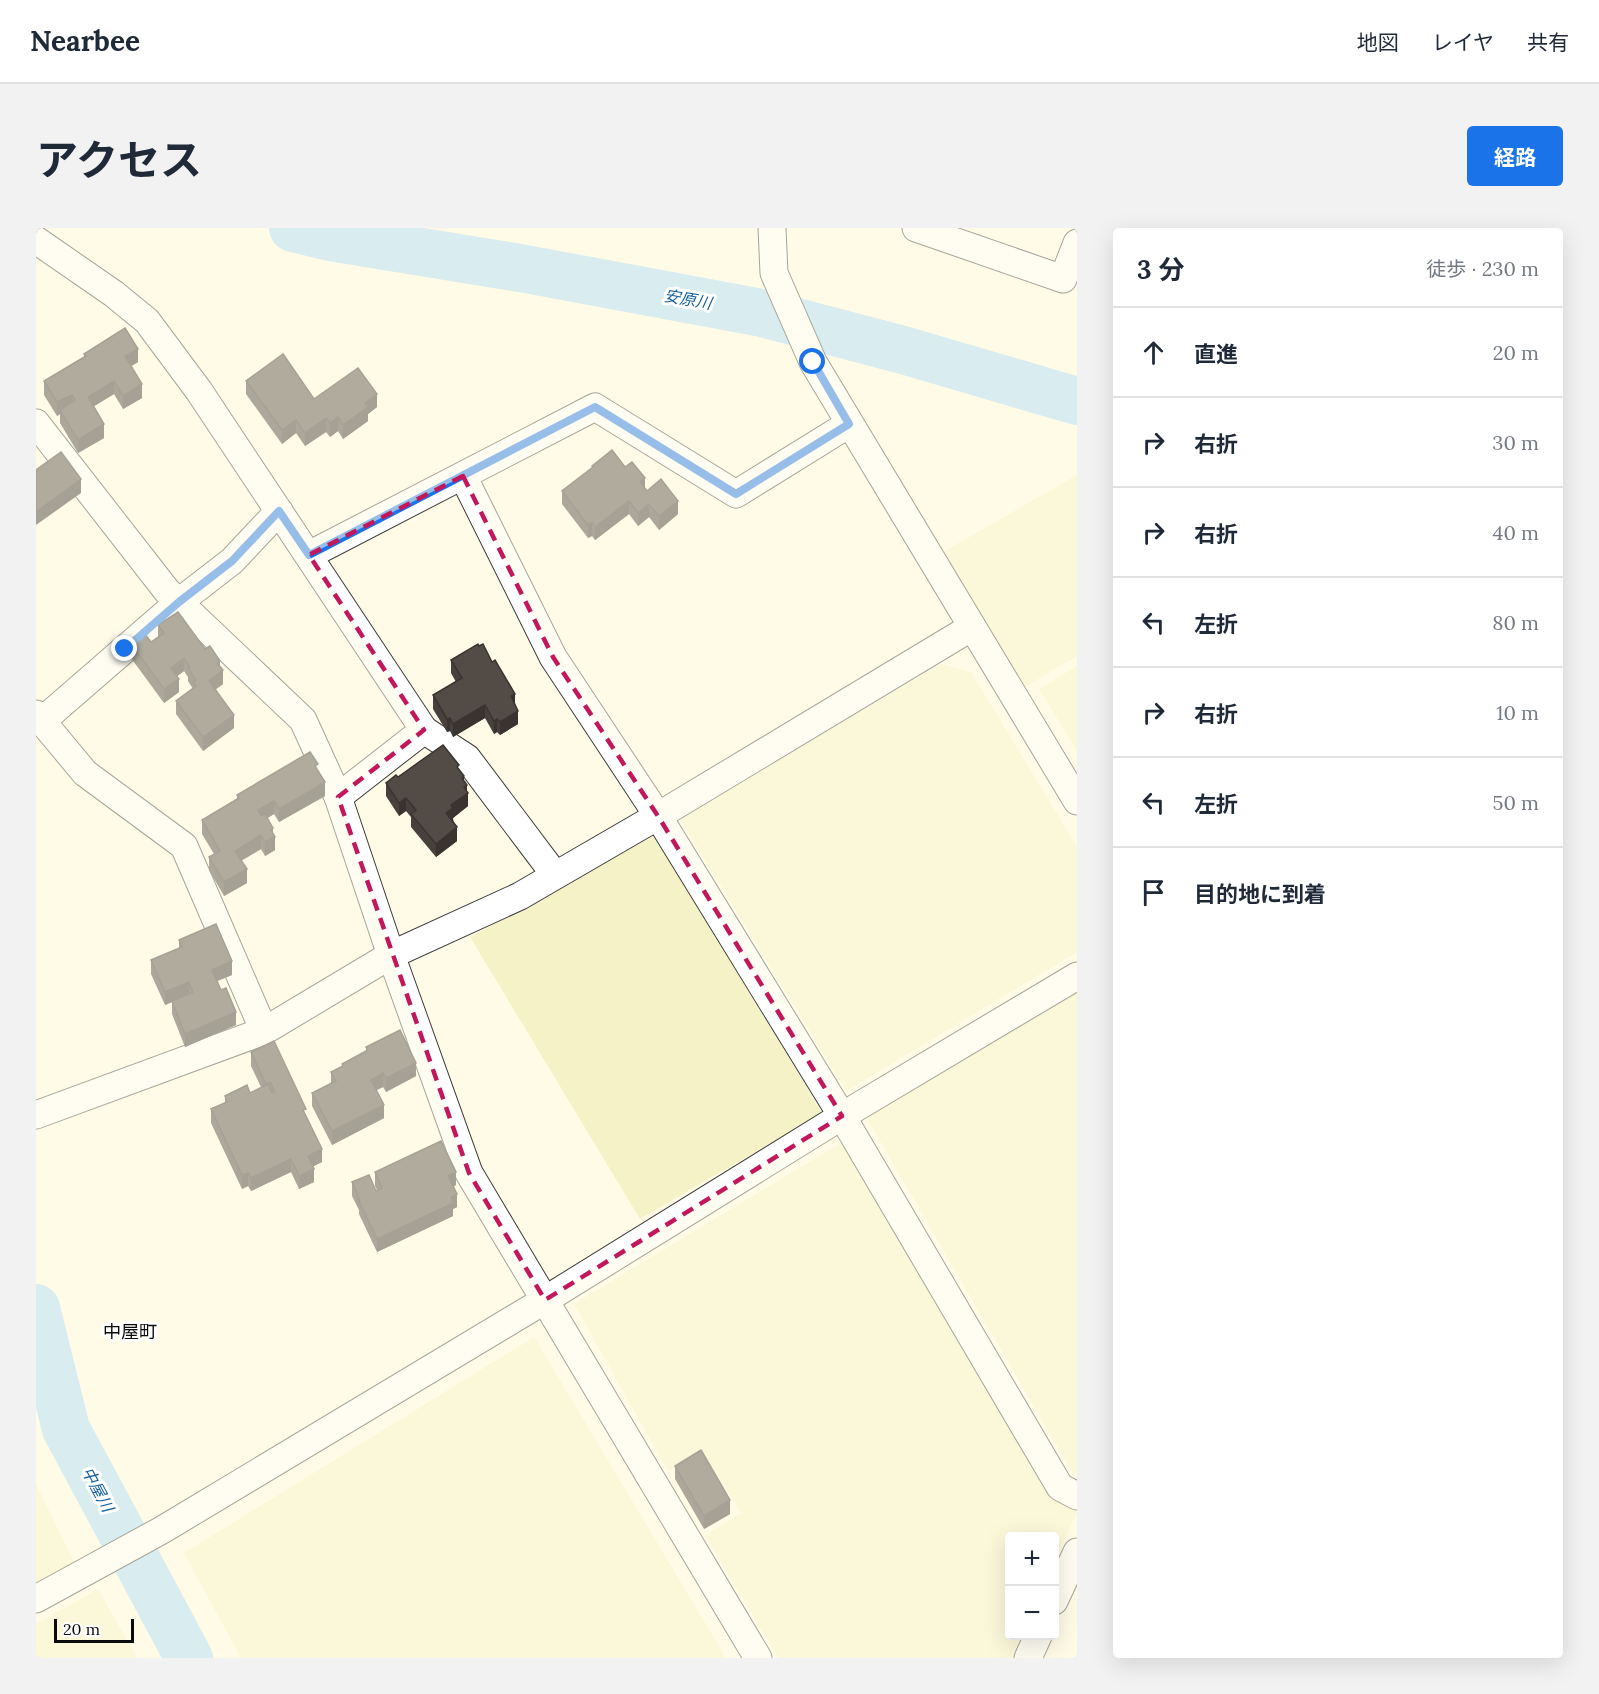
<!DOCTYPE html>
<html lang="ja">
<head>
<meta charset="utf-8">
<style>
	body { margin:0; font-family:Lora,"Noto Sans JP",serif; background:#f2f2f3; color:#1f2937 }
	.controls { position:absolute; right:18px; bottom:18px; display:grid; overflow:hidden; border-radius:6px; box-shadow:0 6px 24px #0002 }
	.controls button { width:54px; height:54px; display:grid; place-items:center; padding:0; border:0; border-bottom:2px solid #e0e1e3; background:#fff; color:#1f2937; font:30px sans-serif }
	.scale { position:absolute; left:18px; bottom:15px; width:80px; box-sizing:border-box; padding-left:6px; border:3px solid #0a0a0a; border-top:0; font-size:16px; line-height:21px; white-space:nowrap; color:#0a0a0a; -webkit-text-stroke:4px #fff; paint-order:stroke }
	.stop { position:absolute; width:18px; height:18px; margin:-14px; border:4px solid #1a73e8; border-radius:50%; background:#fff }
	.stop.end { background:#1a73e8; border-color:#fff; box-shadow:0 2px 6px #0008 }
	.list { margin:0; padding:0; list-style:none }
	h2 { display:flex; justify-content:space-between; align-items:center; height:78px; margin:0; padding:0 24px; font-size:26px }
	h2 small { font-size:20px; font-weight:400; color:#747a83 }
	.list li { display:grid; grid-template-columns:39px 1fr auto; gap:18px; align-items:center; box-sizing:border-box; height:90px; padding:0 24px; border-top:2px solid #e0e1e3 }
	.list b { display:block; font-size:22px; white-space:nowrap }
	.list em { font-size:20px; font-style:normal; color:#747a83 }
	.icon { flex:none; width:33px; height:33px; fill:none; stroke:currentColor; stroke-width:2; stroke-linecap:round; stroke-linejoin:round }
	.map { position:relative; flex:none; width:1041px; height:1430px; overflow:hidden; border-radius:6px }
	header { display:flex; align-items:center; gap:36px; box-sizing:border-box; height:84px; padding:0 30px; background:#fff; border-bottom:2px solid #e0e1e3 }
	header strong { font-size:28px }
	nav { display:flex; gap:33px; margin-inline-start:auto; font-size:21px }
	.intro { display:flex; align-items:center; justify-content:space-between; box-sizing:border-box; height:144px; padding:0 36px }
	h1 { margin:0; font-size:42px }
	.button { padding:15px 27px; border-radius:6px; background:#1a73e8; color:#fff; font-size:21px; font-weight:700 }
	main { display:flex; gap:36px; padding:0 36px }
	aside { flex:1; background:#fff; border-radius:6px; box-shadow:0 6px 24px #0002 }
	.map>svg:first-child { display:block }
	.farmland { fill:#f5f2c7 }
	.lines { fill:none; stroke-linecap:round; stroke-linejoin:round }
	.river { stroke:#aad9f8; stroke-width:48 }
	.minor-casing { stroke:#3d3d3d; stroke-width:29 }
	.minor { stroke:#fff; stroke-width:27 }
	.wall { fill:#47403c }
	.shaded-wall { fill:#3a3431 }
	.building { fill:#534b46; stroke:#3a3431; stroke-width:1.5 }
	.route { stroke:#1a73e8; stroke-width:8 }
	.marked { fill:none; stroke:#c2185b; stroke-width:4.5; stroke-dasharray:12 8; stroke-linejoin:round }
	.labels { text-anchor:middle; stroke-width:6; stroke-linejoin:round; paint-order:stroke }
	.water-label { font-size:16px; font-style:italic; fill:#115e9e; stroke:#fff }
	.quarter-label { font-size:18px; fill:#0a0a0a; stroke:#fff }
</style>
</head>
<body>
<header>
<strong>Nearbee</strong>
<nav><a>地図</a><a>レイヤ</a><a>共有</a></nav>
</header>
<div class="intro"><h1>アクセス</h1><a class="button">経路</a></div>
<main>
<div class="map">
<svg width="1041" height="1430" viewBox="0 0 1041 1430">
	<rect width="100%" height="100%" fill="#fffbe7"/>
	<g class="farmland">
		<polygon points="1041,247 1041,428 989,459 907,324"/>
		<polygon points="905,436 935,444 1041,619 1041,724 810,863 644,591"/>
		<polygon points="1041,438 1041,523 1003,461"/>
		<polygon points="619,607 786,885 604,991 434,709"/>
		<polygon points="1041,762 1041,1246 1036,1244 830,889"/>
		<polygon points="808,913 1019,1271 1041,1284 1019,1333 1018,1308 974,1308 974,1408 985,1408 975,1430 742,1430 669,1307 705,1285 668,1226 632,1243 538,1076"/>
		<polygon points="498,1109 690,1430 205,1430 148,1325"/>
		<polygon points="0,1256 41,1340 0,1362"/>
		<polygon points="62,1361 101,1430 0,1430 0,1396"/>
	</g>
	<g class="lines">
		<g class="river">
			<polyline points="257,0 294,9 484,40 726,85 867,122 1041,173"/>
			<polyline points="0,1080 30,1201 153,1430"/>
		</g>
		<g class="minor-casing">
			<g id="minor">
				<polyline points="736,0 738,45 777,134 1041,573"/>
				<polyline points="880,0 1027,51 1041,15"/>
				<polyline points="0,12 78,66 111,93 163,163 388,502 302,569"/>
				<polyline points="0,195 131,363 267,492 302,569 355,727 433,945 722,1430"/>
				<polyline points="427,248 517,429 622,588 806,888 1024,1259 1041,1268"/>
				<polyline points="273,327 559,179 700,266 813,196"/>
				<polyline points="0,486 49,545 148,618 228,803"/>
				<polyline points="6,493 143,374 196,333 243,283"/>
				<polyline points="388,502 431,530 519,647"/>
				<polyline points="0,887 228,803 355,727 484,668 622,588 936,399"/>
				<polyline points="0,1371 126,1302 509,1072 806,888 1041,748"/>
				<polyline points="1018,1373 1041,1324"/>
				<polyline points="992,1430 1002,1408"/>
			</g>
		</g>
		<use href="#minor" class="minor"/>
	</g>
	<g class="wall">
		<polygon points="48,126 102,134 95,138 106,170 87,181 78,166 57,178 68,210 42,225 24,195 24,186 21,188 8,167 8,153 48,129"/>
		<polygon points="210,153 278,171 341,179 332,186 332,193 307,211 302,203 294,209 290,204 269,218 260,205 246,216 210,166"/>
		<polygon points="556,238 589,239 611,263 642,286 623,302 613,289 602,298 593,286 559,312 556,308 552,310 526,276 526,263 556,240"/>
		<polygon points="122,397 169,421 184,439 187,456 180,461 198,500 167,523 140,486 140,473 157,461 152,453 152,449 148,443 141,448 143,464 128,475 95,430 95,416 115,414 122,409"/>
		<polygon points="415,432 456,434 479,476 482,496 464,507 461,504 458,506 449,490 417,509 414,503 411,504 397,481 397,467 420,454 415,445"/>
		<polygon points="423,541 428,554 431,563 432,578 417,590 421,613 400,629 375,599 375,589 370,583 363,588 350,568 350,555 362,549"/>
		<polygon points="201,567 289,568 243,594 238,586 231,590 237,606 239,622 229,628 225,621 205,633 211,655 188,668 173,642 173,629 178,626 166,606 166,592 201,571"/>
		<polygon points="143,712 196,747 181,753 200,797 149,819 136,786 136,774 129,777 115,746 115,732 143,721"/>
		<polygon points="330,819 380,848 350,864 347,859 340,862 348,890 296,917 276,878 276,865 295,855 295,844 306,838 306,836 330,823"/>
		<polygon points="215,824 270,887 286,934 277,938 278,954 263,961 255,944 215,963 212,958 206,961 175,895 175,881 189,875 189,868 214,865 225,859 215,838"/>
		<polygon points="339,944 420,957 417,959 421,979 417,981 417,988 341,1024 323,986 323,982 316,968 316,954 340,963 341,962 339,958"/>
		<polygon points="639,1238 694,1286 668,1301 639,1251"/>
	</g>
	<g class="shaded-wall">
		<polygon points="102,121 102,134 89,142 89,128"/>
		<polygon points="78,153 78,166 52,182 52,169"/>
		<polygon points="106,156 106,170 87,181 87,168"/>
		<polygon points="341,166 341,179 332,186 332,193 307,211 307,197 329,175"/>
		<polygon points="36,167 36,180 24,182 24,186 21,188 21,174"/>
		<polygon points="302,189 302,203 294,209 294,195"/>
		<polygon points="290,190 290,204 269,218 269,205"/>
		<polygon points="260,192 260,205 246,216 246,202"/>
		<polygon points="68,196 68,210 42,225 42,212"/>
		<polygon points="609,250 609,264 604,254"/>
		<polygon points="45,251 45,265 0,297 0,284"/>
		<polygon points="593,273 593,286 559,312 559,299"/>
		<polygon points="642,273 642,286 623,302 623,288"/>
		<polygon points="613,276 613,289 602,298 602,285"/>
		<polygon points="556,294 556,308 552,310 552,297"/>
		<polygon points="148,430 148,443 135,453 135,440"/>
		<polygon points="184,433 184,444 187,442 187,456 173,466 173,453 181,435"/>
		<polygon points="143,451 143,464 128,475 128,461"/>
		<polygon points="479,466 479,479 475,468"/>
		<polygon points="449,477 449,490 417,509 417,496"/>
		<polygon points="482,483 482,496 464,507 464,494"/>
		<polygon points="198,487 198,500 167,523 167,509"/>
		<polygon points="414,490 414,503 411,504 411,491"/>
		<polygon points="461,491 461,504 458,506 458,493"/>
		<polygon points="428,548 428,559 431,557 431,566 432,565 432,578 417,590 417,593 410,585 415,577 426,550"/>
		<polygon points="289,554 289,568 243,594 243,581"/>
		<polygon points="370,570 370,583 363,588 363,575"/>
		<polygon points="238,573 238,586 222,596 222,582"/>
		<polygon points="421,599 421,613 400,629 400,616"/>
		<polygon points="237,600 237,609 239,609 239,622 229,628 229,614 235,602"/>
		<polygon points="225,607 225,621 199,636 199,623"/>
		<polygon points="211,641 211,655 188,668 188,654"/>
		<polygon points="196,733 196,747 176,755 176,742"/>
		<polygon points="153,754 153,767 129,777 129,764"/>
		<polygon points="200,784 200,797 149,819 149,806"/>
		<polygon points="380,835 380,848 350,864 350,850"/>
		<polygon points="347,845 347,859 335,865 335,852"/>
		<polygon points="348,877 348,890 296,917 296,903"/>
		<polygon points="286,921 286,934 272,941 272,928"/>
		<polygon points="255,931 255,944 215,963 215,950"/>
		<polygon points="278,941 278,954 263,961 263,948"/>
		<polygon points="420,944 420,957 412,961 412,948"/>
		<polygon points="212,945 212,958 206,961 206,947"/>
		<polygon points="421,966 421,979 417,981 417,988 341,1024 341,1011"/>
		<polygon points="694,1272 694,1286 668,1301 668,1288"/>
	</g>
	<g class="building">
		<polygon points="89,100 102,121 89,128 106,156 87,168 78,153 52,169 68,196 42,212 24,182 39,172 36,167 21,174 8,153 50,128 48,126"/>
		<polygon points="247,126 278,171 322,140 341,166 329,175 332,179 307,197 302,189 294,195 290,190 269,205 260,192 246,202 210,153"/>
		<polygon points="576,222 589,239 596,234 609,250 604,254 611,263 625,251 642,273 623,288 613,276 602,285 593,273 559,299 556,294 552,297 526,263 557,239 556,238"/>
		<polygon points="25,224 45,251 0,284 0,242"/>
		<polygon points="142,384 169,421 174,418 184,433 181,435 187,442 173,453 198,487 167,509 140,473 160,458 157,454 160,452 152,440 154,439 148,430 135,440 143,451 128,461 95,416 109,406 115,414 128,405 122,397"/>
		<polygon points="442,416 443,418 447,416 456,434 459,432 479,466 475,468 482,483 464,494 461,491 458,493 449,477 417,496 414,490 411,491 397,467 426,450 415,432"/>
		<polygon points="407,517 423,537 421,539 428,548 426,550 431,557 428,559 432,565 415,577 417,580 410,585 421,599 400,616 375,586 380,582 370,570 363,575 350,555 360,547 362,549"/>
		<polygon points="274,524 282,536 279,538 289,554 243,581 238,573 222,582 225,588 229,586 237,600 235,602 239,609 229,614 225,607 199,623 211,641 188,654 173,629 184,623 166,592 203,570 201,567"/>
		<polygon points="180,696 196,733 176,742 185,762 190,760 200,784 149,806 136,773 157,764 153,754 129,764 115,732 146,719 143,712"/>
		<polygon points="364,802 380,835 350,850 347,845 335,852 348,877 296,903 276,865 300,853 295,844 307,838 306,836 332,822 330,819"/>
		<polygon points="238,813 270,881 267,882 286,921 272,928 278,941 263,948 255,931 215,950 212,945 206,947 175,881 191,874 189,868 211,857 214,865 232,856 236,865 239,864 234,854 230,856 215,824"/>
		<polygon points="405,913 420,944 412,948 421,966 415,969 417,975 341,1011 323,973 324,972 316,954 333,947 340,963 346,960 339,944"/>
		<polygon points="665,1222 694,1272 668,1288 639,1238"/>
	</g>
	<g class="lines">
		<polyline class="route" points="89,421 143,374 196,333 243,283 273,327 559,179 700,266 813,196 777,134"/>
	</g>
	<path d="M0 0H1041V1430H0ZM427,248L517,429L622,588L806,888L509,1072L433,945L302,569L388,502L273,327Z" fill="#fffbe7" fill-opacity=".55" fill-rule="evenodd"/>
	<path class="marked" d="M427,248L517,429L622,588L806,888L509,1072L433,945L302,569L388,502L273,327Z"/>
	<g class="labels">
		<g class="water-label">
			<text transform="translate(652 71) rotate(10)" y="6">安原川</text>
			<text transform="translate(62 1261) rotate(62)" y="6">中屋川</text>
		</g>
		<g class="quarter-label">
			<text x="94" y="1110">中屋町</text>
		</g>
	</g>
</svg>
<div class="controls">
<button>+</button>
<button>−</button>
</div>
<div class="scale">20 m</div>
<div class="stop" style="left:777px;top:134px"></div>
<div class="stop end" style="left:89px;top:421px"></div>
</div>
<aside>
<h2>3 分<small>徒歩 · 230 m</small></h2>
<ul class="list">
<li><svg class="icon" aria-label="ahead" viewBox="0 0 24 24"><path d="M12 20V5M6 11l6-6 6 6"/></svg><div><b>直進</b></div><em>20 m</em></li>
<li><svg class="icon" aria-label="right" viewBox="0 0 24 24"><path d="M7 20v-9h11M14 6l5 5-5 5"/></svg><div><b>右折</b></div><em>30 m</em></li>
<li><svg class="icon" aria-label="right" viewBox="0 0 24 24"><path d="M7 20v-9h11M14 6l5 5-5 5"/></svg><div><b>右折</b></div><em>40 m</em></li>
<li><svg class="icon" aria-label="left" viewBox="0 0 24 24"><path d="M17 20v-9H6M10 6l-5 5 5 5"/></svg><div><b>左折</b></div><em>80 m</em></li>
<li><svg class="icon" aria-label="right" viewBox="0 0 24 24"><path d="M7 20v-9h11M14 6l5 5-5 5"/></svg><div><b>右折</b></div><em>10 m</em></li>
<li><svg class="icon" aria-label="left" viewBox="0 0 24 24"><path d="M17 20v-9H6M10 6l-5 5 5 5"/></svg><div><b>左折</b></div><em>50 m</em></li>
<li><svg class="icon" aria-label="arrive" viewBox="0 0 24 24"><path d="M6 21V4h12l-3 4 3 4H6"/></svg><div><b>目的地に到着</b></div></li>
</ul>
</aside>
</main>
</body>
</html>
